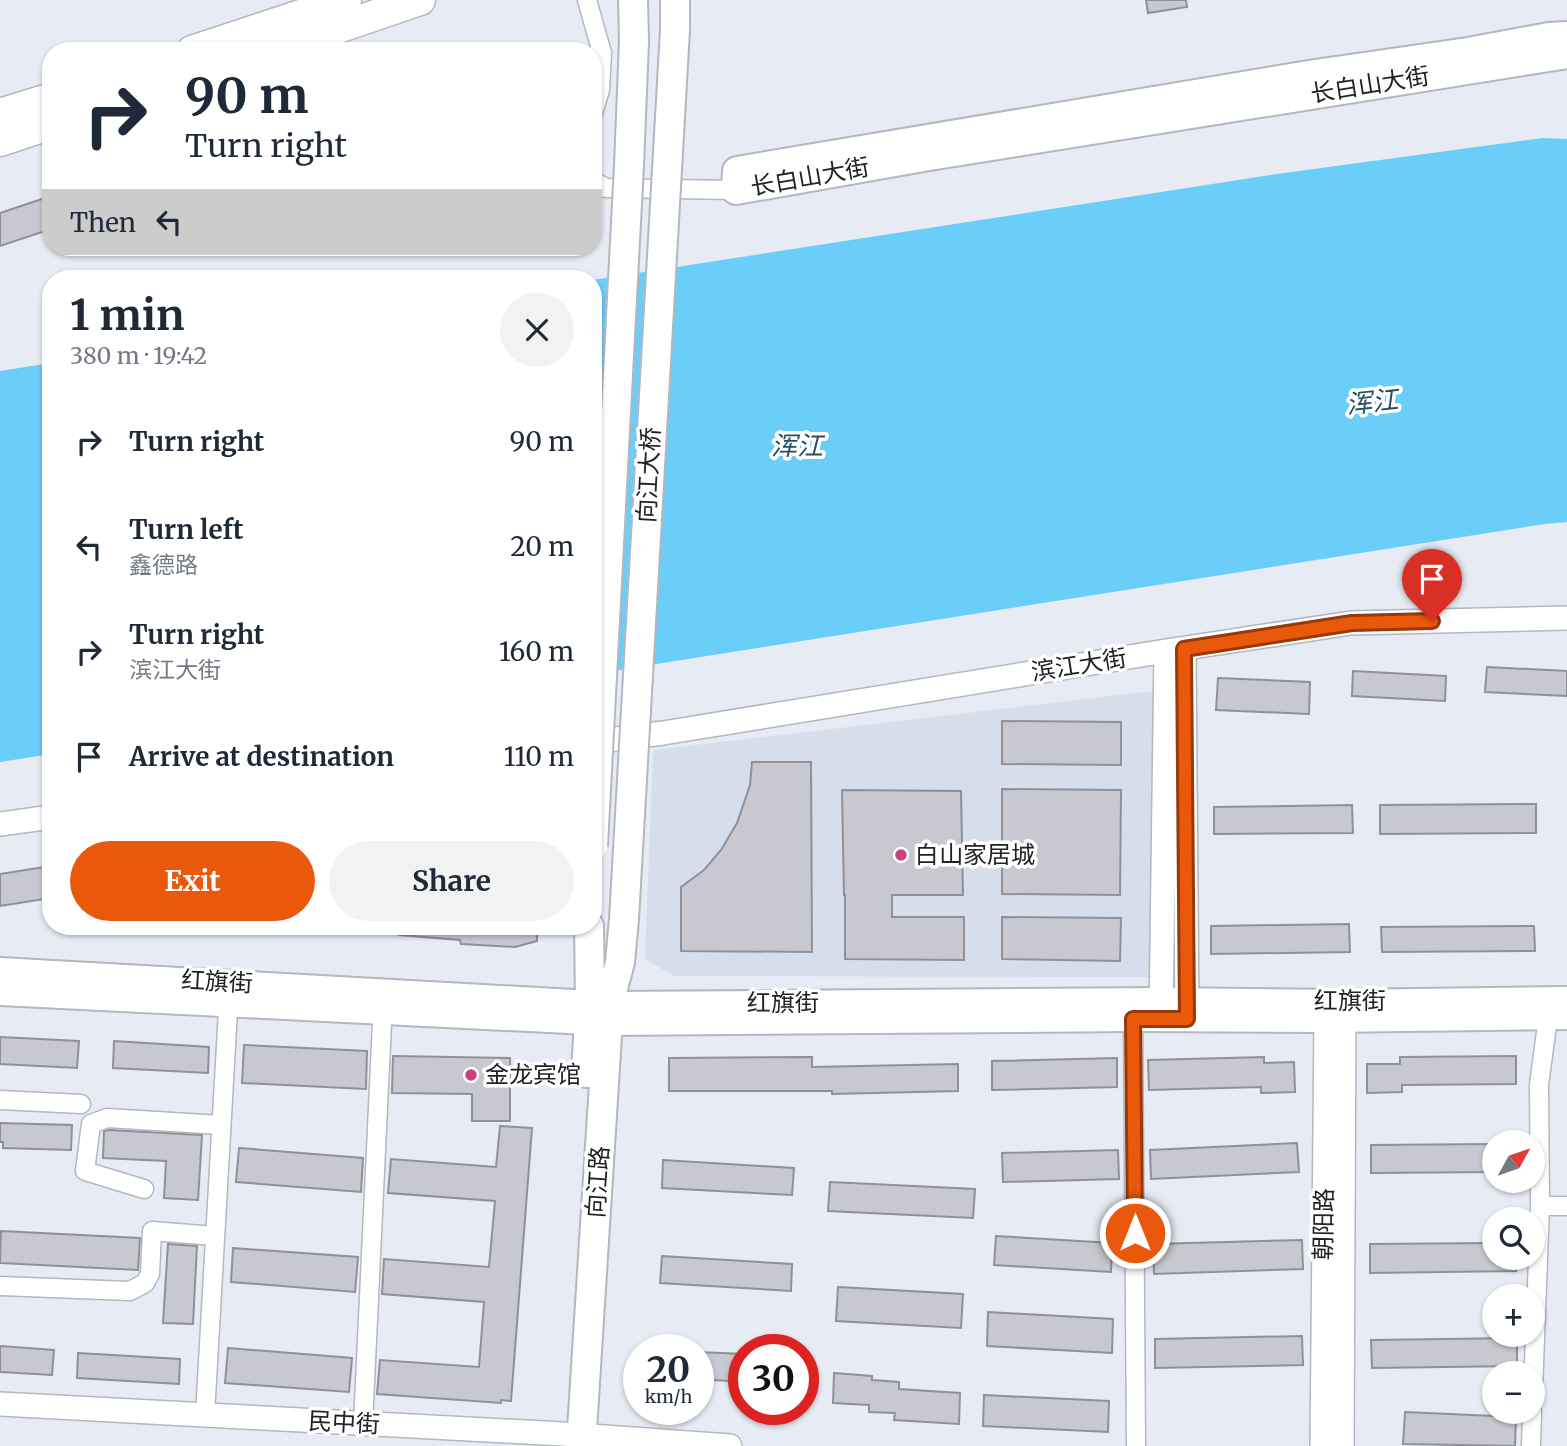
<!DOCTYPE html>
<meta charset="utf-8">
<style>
body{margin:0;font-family:Merriweather,"Noto Sans SC",serif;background:#f2f2f3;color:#1f2937;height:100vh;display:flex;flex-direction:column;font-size:26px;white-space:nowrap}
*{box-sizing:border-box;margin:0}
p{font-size:23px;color:#747a83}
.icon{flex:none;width:38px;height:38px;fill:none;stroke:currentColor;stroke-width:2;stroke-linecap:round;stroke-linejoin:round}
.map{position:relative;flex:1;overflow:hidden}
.drawer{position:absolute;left:42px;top:270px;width:560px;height:665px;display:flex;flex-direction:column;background:#fff;border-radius:28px;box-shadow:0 2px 5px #0004}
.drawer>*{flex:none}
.banner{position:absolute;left:42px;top:42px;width:560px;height:214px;border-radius:28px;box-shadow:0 2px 5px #0004;background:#fff;color:#1f2937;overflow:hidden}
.needle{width:46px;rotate:50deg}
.tools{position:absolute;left:1482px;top:1130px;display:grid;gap:14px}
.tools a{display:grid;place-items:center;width:63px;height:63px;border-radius:50%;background:#fff;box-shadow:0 2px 5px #0004;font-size:35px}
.speed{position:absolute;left:623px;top:1334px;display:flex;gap:14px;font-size:35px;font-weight:700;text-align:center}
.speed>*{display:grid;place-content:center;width:91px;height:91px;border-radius:50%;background:#fff;box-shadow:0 2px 5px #0004;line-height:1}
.speed small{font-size:18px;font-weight:400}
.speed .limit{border:10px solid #d22;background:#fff;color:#111}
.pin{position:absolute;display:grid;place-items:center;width:60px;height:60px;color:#fff;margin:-72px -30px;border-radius:50% 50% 50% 0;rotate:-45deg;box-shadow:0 0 7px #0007}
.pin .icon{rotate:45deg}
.me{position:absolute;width:77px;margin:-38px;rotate:0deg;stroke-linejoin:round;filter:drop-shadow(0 0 5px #0008)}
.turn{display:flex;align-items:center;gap:24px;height:147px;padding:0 28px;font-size:32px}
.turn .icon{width:91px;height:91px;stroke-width:2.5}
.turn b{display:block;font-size:49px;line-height:60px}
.then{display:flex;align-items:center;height:66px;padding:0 28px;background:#0003;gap:14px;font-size:26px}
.round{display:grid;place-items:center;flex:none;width:74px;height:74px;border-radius:37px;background:#f2f2f3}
.overview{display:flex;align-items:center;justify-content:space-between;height:119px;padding:0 28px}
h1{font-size:42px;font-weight:700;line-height:52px}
.action{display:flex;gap:14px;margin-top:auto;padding:14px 28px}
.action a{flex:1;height:80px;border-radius:42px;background:#ea580c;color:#fff;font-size:28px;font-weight:700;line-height:80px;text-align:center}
.action a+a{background:#f2f2f3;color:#1f2937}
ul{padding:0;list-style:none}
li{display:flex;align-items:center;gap:21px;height:105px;padding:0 28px}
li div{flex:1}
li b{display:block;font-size:26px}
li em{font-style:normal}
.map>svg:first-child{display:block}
.built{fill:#d6ddeb}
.water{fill:#6bcef9}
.building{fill:#c8c8d0;stroke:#909098;stroke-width:2}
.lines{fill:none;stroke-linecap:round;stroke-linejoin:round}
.minor-casing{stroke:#b3b7be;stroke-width:21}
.tertiary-casing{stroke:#b3b7be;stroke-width:26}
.secondary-casing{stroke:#b3b7be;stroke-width:28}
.primary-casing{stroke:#b3b7be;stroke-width:32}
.trunk-casing{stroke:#b3b7be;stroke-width:33}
.minor{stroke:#fff;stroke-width:18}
.tertiary{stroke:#fff;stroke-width:23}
.secondary{stroke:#fff;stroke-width:24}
.primary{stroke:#fff;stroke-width:28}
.trunk{stroke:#fff;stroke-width:30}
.primary-bridge-casing{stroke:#b3b7be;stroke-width:32;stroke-linecap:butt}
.primary-bridge{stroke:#fff;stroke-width:28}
.route-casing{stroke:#983908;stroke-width:18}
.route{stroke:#ea580c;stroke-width:12}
.poi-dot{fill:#c9417f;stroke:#fff;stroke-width:2.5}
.labels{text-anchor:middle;stroke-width:7;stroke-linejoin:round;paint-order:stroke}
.street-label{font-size:24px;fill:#212225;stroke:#fff}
.poi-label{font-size:24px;fill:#212225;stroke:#fff;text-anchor:start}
.water-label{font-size:26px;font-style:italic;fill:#265063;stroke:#fff}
</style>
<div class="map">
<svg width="1567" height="1446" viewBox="0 0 1567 1446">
<rect width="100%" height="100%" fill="#e7ebf3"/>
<path class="built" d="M1153 691 1154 977 674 976 645 959 653 750Z"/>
<path class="water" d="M1543 138 1567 139V522L1545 524 593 674V280L1277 174Z
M51 363V754L0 762V371Z"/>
<path class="building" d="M1146 0H1186L1187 7 1148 13Z
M51 196V229L0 246V213Z
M1487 667 1567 671V696L1485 692Z
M1353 671 1446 676 1445 701 1352 696Z
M1218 678 1310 682 1309 714 1216 710Z
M1002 721 1121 722V765L1002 764Z
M752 762H811L812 952 681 951V887L704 870 721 850 737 823 750 785Z
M1002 789 1121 790 1120 895 1002 894Z
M842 790 961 791 963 895H892V917H964V960L845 959V895H844Z
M1536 804V833L1380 834V805Z
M1352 805 1353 833 1214 834V807Z
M51 866V898L0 906V874Z
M1002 917 1121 918 1120 961 1002 959Z
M1349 924 1350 952 1211 954V926Z
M400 926H537V941L515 947 461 944 460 940 399 935Z
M1534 926 1535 951 1382 952 1381 927Z
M0 1037 79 1041 77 1068 0 1064Z
M114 1041 209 1047 208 1073 113 1068Z
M244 1045 367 1051 366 1089 242 1083Z
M393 1056 510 1058V1121H472V1094L392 1093Z
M1516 1056V1084L1402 1085V1092L1367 1093V1064H1400V1057Z
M812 1057V1067L958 1064V1091L832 1094V1091H669V1058Z
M1264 1057V1063L1294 1062 1295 1092 1261 1093V1087L1149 1090 1148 1060Z
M1117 1058V1087L992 1090V1061Z
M0 1123 72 1125 71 1150 3 1148V1142H0Z
M500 1126 532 1128 511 1401 501 1400V1403L377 1394 380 1360 479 1367 484 1302 382 1294 384 1259 489 1267 495 1201 388 1193 391 1159 496 1167Z
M109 1130 202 1135 198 1200 164 1198 166 1161 103 1158 104 1131Z
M1297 1143 1299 1172 1151 1179 1150 1150Z
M1494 1144V1172L1371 1173V1145Z
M239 1148 363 1158 361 1192 236 1182Z
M1118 1150 1119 1179 1003 1182 1002 1153Z
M663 1160 794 1168 792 1195 662 1188Z
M830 1182 975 1189 973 1218 828 1211Z
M1 1231 140 1238 138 1270 0 1263Z
M996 1236 1112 1243 1111 1272 994 1265Z
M1302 1240 1303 1269 1154 1274 1153 1244Z
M1494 1243V1258H1516V1271L1370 1273V1244Z
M168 1244 197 1246 193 1324 163 1323Z
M233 1248 358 1257 355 1292 231 1282Z
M662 1256 792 1264 791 1291 660 1283Z
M838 1287 963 1294 961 1328 836 1321Z
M988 1312 1113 1319 1112 1353 987 1346Z
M1302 1336 1303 1365 1155 1368V1339Z
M1517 1338V1366L1372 1368 1371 1340Z
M0 1346 54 1350 52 1375 0 1372Z
M228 1348 352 1358 349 1392 225 1383Z
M698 1352 744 1354V1382L698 1379Z
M78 1353 180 1359 179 1384 77 1378Z
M834 1373 872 1376V1380L899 1382V1389L960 1393 959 1424 894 1420 895 1413 869 1412V1405L833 1403Z
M984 1395 1109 1401 1108 1432 983 1426Z
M1405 1412 1516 1417 1515 1446 1403 1444Z"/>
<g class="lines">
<defs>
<path id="minor" d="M587 0 602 53 600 90 593 113
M593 181 606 188 736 190
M1133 1019 1136 1446
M0 1100 81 1104
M144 1189 85 1171 91 1124 107 1118 221 1125
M1540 1206H1567
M0 1286 130 1291 145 1283 150 1274 152 1231 215 1236
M1533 1391 1540 1206 1539 1085 1548 1017
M205 1415 229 993
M363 1424 383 1002
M1531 1446 1532 1412"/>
<path id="tertiary" d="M1184 649 1187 1017
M593 742 663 733 1166 651 1351 623 1567 618
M0 824 51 817
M1161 1019 1166 651
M0 1404 563 1434 730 1446
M1322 1446 1326 1020 1324 1002
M1342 1446 1344 1002"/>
<path id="secondary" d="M0 970 609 1004 1162 1000 1344 1002 1567 999
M0 993 608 1023 1133 1019 1326 1020 1567 1017"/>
<path id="primary" d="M633 0 634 41
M675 30V0
M1567 36 1549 37 1468 52 1315 74 737 171 736 190 929 156 1567 54
M586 1073 590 1002 589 926
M581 1446 609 1004 620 962 624 919"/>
<path id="trunk" d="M192 51 346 0
M270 51 420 0
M0 114 51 98
M0 141 51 124"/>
</defs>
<use href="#minor" class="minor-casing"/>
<use href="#tertiary" class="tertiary-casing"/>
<use href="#secondary" class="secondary-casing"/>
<use href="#primary" class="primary-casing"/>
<use href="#trunk" class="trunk-casing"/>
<use href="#minor" class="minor"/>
<use href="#tertiary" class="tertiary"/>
<use href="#secondary" class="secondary"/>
<use href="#primary" class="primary"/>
<use href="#trunk" class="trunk"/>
<defs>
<path id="primary-bridge" d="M593 846 629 166 634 41
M624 919 675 30"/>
</defs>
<use href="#primary-bridge" class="primary-bridge-casing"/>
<use href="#primary-bridge" class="primary-bridge"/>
</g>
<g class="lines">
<defs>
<path id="route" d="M1135 1233 1133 1019H1187L1184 649 1352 623 1432 621"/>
</defs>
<use href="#route" class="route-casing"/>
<use href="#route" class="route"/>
</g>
<g class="poi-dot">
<circle cx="901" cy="855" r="7"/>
<circle cx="471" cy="1075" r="7"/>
</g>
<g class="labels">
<g class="street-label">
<text transform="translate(1370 85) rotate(-9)" y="8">长白山大街</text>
<text transform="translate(810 177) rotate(-10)" y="8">长白山大街</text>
<text transform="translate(649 475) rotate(-87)" y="8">向江大桥</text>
<text transform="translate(1079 665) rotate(-9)" y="8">滨江大街</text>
<text transform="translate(217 982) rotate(3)" y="8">红旗街</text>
<text x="1350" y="1009">红旗街</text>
<text x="783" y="1011">红旗街</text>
<text transform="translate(598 1182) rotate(-86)" y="8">向江路</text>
<text transform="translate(1324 1224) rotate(-89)" y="8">朝阳路</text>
<text transform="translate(344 1423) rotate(3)" y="8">民中街</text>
</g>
<g class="poi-label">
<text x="915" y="863">白山家居城</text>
<text x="485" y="1083">金龙宾馆</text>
</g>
<g class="water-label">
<text transform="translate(1372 402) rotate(-6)" y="9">浑江</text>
<text x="797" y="455">浑江</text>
</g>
</g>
</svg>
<div class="tools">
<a><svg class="needle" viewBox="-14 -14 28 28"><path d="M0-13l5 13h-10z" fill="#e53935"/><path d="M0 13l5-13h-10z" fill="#747a83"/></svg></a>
<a><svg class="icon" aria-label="search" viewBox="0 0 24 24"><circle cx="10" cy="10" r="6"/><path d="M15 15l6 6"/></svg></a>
<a>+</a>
<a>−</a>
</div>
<div class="speed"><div>20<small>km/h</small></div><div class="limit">30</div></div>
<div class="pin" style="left:1432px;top:621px;background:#d93025"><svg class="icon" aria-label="arrive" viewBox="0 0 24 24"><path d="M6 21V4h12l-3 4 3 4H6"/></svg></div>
<svg class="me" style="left:1135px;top:1233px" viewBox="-20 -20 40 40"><circle r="17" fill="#ea580c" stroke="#fff" stroke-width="3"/><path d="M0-11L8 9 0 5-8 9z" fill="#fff"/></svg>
<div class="banner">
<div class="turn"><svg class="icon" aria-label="right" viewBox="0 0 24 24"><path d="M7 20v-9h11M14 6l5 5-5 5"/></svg><div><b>90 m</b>Turn right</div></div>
<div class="then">Then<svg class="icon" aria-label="left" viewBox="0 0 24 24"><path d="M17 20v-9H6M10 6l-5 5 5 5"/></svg></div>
</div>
<section class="drawer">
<div class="overview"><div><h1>1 min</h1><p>380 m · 19:42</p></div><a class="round"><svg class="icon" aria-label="close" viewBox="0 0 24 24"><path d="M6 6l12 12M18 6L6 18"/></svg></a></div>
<ul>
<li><svg class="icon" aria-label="right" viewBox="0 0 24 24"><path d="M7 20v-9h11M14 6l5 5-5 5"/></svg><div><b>Turn right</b></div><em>90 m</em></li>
<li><svg class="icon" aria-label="left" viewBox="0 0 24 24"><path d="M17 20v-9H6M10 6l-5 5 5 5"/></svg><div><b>Turn left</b><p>鑫德路</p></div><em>20 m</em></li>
<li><svg class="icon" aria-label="right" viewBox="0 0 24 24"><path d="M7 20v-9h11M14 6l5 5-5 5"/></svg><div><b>Turn right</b><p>滨江大街</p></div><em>160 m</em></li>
<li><svg class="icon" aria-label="arrive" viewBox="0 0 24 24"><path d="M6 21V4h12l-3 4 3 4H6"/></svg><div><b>Arrive at destination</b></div><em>110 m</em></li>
</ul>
<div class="action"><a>Exit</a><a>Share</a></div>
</section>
</div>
